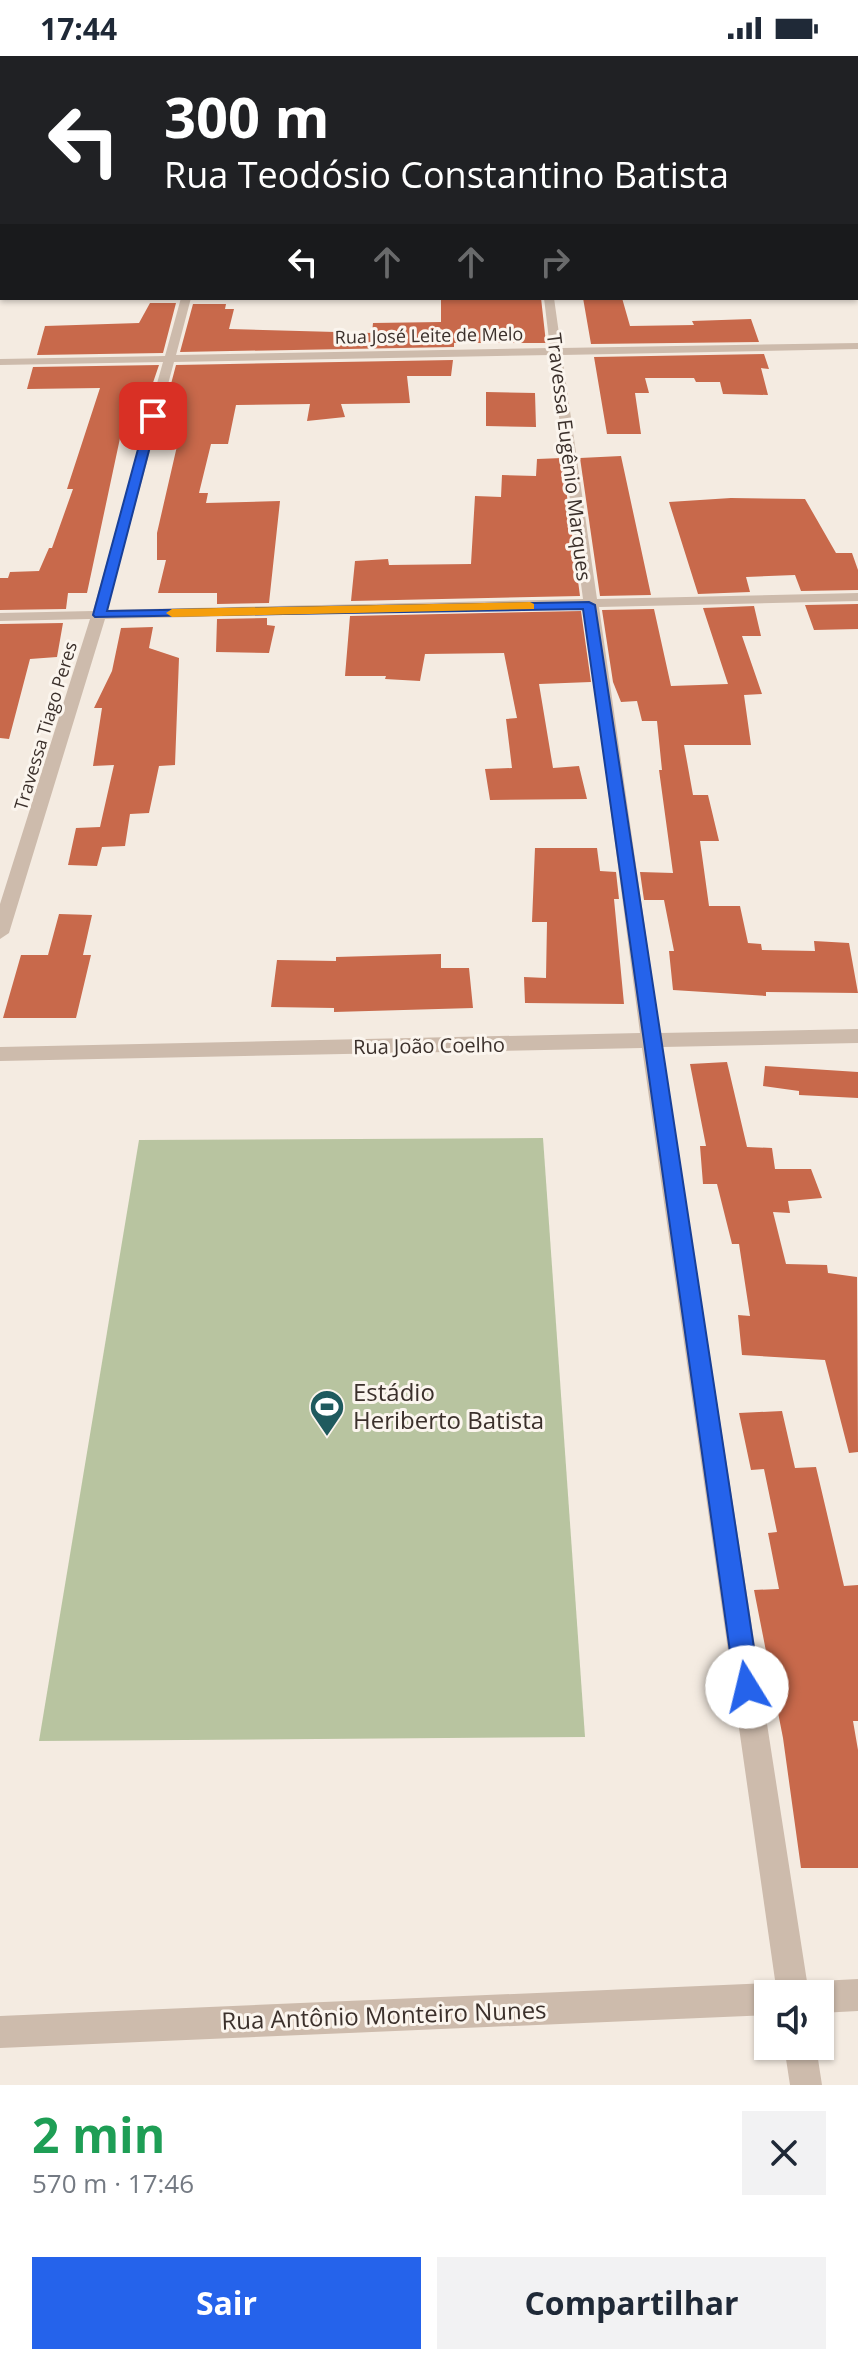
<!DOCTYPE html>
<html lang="pt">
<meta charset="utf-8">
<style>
body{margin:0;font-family:"Open Sans",sans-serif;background:#f2f2f3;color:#1f2937;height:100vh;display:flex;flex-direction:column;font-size:30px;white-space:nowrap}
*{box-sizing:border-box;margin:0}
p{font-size:26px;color:#747a83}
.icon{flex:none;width:44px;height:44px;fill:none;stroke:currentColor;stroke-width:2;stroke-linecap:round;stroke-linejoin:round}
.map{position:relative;height:2029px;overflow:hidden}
.side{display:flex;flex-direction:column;background:#fff;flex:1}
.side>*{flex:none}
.guide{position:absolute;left:0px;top:0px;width:858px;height:244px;box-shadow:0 2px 6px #0004;background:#202124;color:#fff;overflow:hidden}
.tools{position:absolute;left:754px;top:1924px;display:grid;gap:16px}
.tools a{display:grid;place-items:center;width:80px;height:80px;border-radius:0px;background:#fff;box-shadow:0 2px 6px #0004;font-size:40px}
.pin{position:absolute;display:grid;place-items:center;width:68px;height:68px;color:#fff;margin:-34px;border-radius:16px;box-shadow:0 4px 12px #0006}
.me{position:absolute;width:88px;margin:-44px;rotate:351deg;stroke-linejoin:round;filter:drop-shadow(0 0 6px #0008)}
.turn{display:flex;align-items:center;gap:28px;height:168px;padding:0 32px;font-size:36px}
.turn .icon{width:104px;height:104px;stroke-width:2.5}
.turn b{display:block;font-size:56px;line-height:68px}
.lanes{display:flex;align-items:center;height:76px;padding:0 32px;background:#0003;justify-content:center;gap:40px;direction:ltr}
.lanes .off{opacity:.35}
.round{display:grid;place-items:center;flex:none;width:84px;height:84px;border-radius:0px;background:#f2f2f3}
.head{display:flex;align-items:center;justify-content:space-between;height:136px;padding:0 32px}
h1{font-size:48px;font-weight:700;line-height:60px;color:#1e9e55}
.button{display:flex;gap:16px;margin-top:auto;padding:16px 32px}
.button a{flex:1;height:92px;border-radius:0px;background:#2563eb;color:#fff;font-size:32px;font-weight:700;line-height:92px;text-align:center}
.button a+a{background:#f2f2f3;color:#1f2937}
.status{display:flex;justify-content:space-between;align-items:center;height:56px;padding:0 40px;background:#fff;direction:ltr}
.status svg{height:22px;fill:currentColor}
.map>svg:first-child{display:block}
.green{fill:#b8c4a0}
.building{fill:#c8694b}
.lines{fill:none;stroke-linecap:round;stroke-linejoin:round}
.minor{fill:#cdbbac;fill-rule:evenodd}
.route{fill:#2563eb;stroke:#184099;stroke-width:2}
.slow{fill:#f59e0b}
.labels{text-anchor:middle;stroke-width:6;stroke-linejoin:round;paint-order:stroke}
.far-street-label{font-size:18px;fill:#3b302b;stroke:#fbf5ee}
.street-label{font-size:20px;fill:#3b302b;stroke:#fbf5ee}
.near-poi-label{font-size:24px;fill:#3b302b;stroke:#fbf5ee;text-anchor:start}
.near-street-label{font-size:24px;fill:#3b302b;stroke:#fbf5ee}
</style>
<div class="status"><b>17:44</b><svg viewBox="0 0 49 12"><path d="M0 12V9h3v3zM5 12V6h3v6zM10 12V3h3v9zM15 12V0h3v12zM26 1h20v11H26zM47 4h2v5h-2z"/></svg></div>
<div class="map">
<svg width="858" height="2029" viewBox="0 0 858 2029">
<rect width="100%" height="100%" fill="#f4ebe1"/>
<path class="green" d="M543 1082 585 1681 39 1685 139 1084Z"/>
<path class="building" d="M441 242H541L546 287H454V291L180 296 193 248H226L225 253H234L229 273 372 277 373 267 441 266Z
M583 242H622L630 270 694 269 692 265 751 263 759 286 591 288Z
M150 247H176L163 297 37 299 45 270 139 267Z
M764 298 769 313 761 312 768 339 723 338 720 326H696L694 322H645L649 337H635L641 378H607L594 301Z
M453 304 451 320H407L410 347 341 348 345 361 307 365 310 348 236 349 228 388H211L199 437H208L206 447 280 445 269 547 217 548V537H158L166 504H157V477L180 377H158L176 309Z
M159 309 143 356 126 354 87 537H68L66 553 0 554V522H8L10 516 39 515 49 492H52L73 433H67L100 332 27 333 33 311Z
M486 336 535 337 536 371 486 370Z
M621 400 651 539 600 540 580 402Z
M562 402 580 540 351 545 355 505 388 503 389 509 471 508 475 440 501 441 502 419 536 420 537 403Z
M731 442 805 443 836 497H852L858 514V534L801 535 795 519 746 521 750 536 698 538 669 446Z
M858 548V573L814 574 805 549Z
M754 550 761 580H742L762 638 744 639 751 689H684L693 739H708L719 785H700L709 850H740L748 887 761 888 762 894 815 895 814 885 849 887 858 937 766 936V940L673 934 669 895H674L664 844H644L640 816 673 817 659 714H662L657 665H642L637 645 621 646 613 626 602 554 654 553 671 630 728 628 703 552Z
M581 555 591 626 539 628 553 712 579 710 587 743 490 744 485 713 512 712 506 663 517 662 504 597 425 598 420 625 385 623 386 620H345L350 560Z
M267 562V569L275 570 269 597 216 596 217 563Z
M63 567 57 601 30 603 9 683 0 682V568Z
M153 571 149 592 179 602 175 709 159 710 149 757 130 758 125 790 102 791 97 810 68 809 76 772 100 771 114 709 93 710 102 652H94L112 615 121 572Z
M535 792H597L600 815 616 816 619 843H614L624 948 525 947 524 921 546 922 547 866H532Z
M59 858 92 859 83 899H91L76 962H3L21 899H48Z
M441 898V912H469L473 952 334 956V952L271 951 277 904 336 905V901Z
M727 1006 747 1091 772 1092 775 1113H811L822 1142 788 1145 790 1157 773 1156 786 1208 827 1209 828 1217 857 1221 858 1396 849 1397 825 1304 742 1299 738 1259 750 1260 739 1188H732L717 1128H703L700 1090H706L690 1008Z
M765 1010 858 1016V1042L799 1039V1035L763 1030Z
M782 1355 795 1412 816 1411 844 1530 858 1529V1665H853L858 1694V1812H801L783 1682 754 1534 779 1533 768 1477 777 1476 764 1413 751 1414 739 1357Z"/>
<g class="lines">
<path class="minor" d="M251 0H259V2H251Z
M460 0H470L472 2H462Z
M512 0H520V2H512Z
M784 0H792L794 2H786Z
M856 20H858V24H856Z
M0 21H2V25H0Z
M2 89V97L0 98V90Z
M856 101 858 102V110L856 109Z
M856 131H858V137H856Z
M0 148H2V154H0Z
M181 242H191L176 299 550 292 544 242H554L561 292 858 287V293L562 299 597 543 858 537V545L599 551 660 977 858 973V987L662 991 808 1932 820 1925 858 1923V1955L820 1957V1938H768V1959L0 1992V1960L768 1927 776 1931 642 992 0 1005V991L640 977 584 552 105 563 9 877 0 883V848L90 563 0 565V557L93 555 163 306 0 309V303L165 300ZM551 299 583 543 107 554 174 306Z
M784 1990H816L822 2029H790Z"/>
</g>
<path class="route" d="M153 356 158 360 107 555 589 546 595 549 760 1631 756 1640 747 1644 738 1640 735 1631 583 553 95 561 93 559 147 360Z"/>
<path class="slow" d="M530 546 534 548V553L172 561 166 557 172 553Z"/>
<defs>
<symbol id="stadium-pin" viewBox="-11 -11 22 30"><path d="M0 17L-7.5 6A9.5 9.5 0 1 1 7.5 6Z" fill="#1f5a5e" stroke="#fbf5ee"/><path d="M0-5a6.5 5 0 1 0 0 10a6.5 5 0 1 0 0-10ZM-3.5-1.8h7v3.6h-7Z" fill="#fff"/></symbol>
</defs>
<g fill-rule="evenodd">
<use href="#stadium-pin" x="307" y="1331" width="40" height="54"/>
</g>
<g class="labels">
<g class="far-street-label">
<text transform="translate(429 280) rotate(-1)" y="6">Rua José Leite de Melo</text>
<text transform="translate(46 670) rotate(-73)" y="6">Travessa Tiago Peres</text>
</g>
<g class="street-label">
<text transform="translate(569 401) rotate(83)" y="7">Travessa Eugênio Marques</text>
<text transform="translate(429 990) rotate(-1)" y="7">Rua João Coelho</text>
</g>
<g class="near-poi-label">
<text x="353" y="1345">Estádio<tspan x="353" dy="28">Heriberto Batista</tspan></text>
</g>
<g class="near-street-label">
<text transform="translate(384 1960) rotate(-2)" y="8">Rua Antônio Monteiro Nunes</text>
</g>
</g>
</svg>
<div class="tools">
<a><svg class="icon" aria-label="sound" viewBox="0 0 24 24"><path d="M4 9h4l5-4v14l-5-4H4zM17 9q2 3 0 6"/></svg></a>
</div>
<div class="pin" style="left:153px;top:360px;background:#d93025"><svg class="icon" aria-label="arrive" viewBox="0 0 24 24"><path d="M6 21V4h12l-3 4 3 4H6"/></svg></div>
<svg class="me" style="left:747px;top:1631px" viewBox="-20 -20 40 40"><circle r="19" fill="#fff"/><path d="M0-13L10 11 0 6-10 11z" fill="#2563eb"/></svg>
<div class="guide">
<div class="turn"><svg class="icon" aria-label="left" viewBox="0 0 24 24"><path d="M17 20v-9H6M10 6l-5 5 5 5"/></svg><div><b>300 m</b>Rua Teodósio Constantino Batista</div></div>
<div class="lanes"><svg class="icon" aria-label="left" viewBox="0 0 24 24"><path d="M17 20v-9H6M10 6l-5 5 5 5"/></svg><svg class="icon off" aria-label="ahead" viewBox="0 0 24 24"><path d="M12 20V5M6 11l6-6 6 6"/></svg><svg class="icon off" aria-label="ahead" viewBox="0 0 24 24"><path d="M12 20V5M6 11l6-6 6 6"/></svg><svg class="icon off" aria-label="right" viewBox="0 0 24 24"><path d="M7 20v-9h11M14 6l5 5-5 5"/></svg></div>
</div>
</div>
<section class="side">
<div class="head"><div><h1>2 min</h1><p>570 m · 17:46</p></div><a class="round"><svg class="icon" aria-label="close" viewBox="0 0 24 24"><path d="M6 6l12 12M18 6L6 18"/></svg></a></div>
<div class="button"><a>Sair</a><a>Compartilhar</a></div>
</section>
